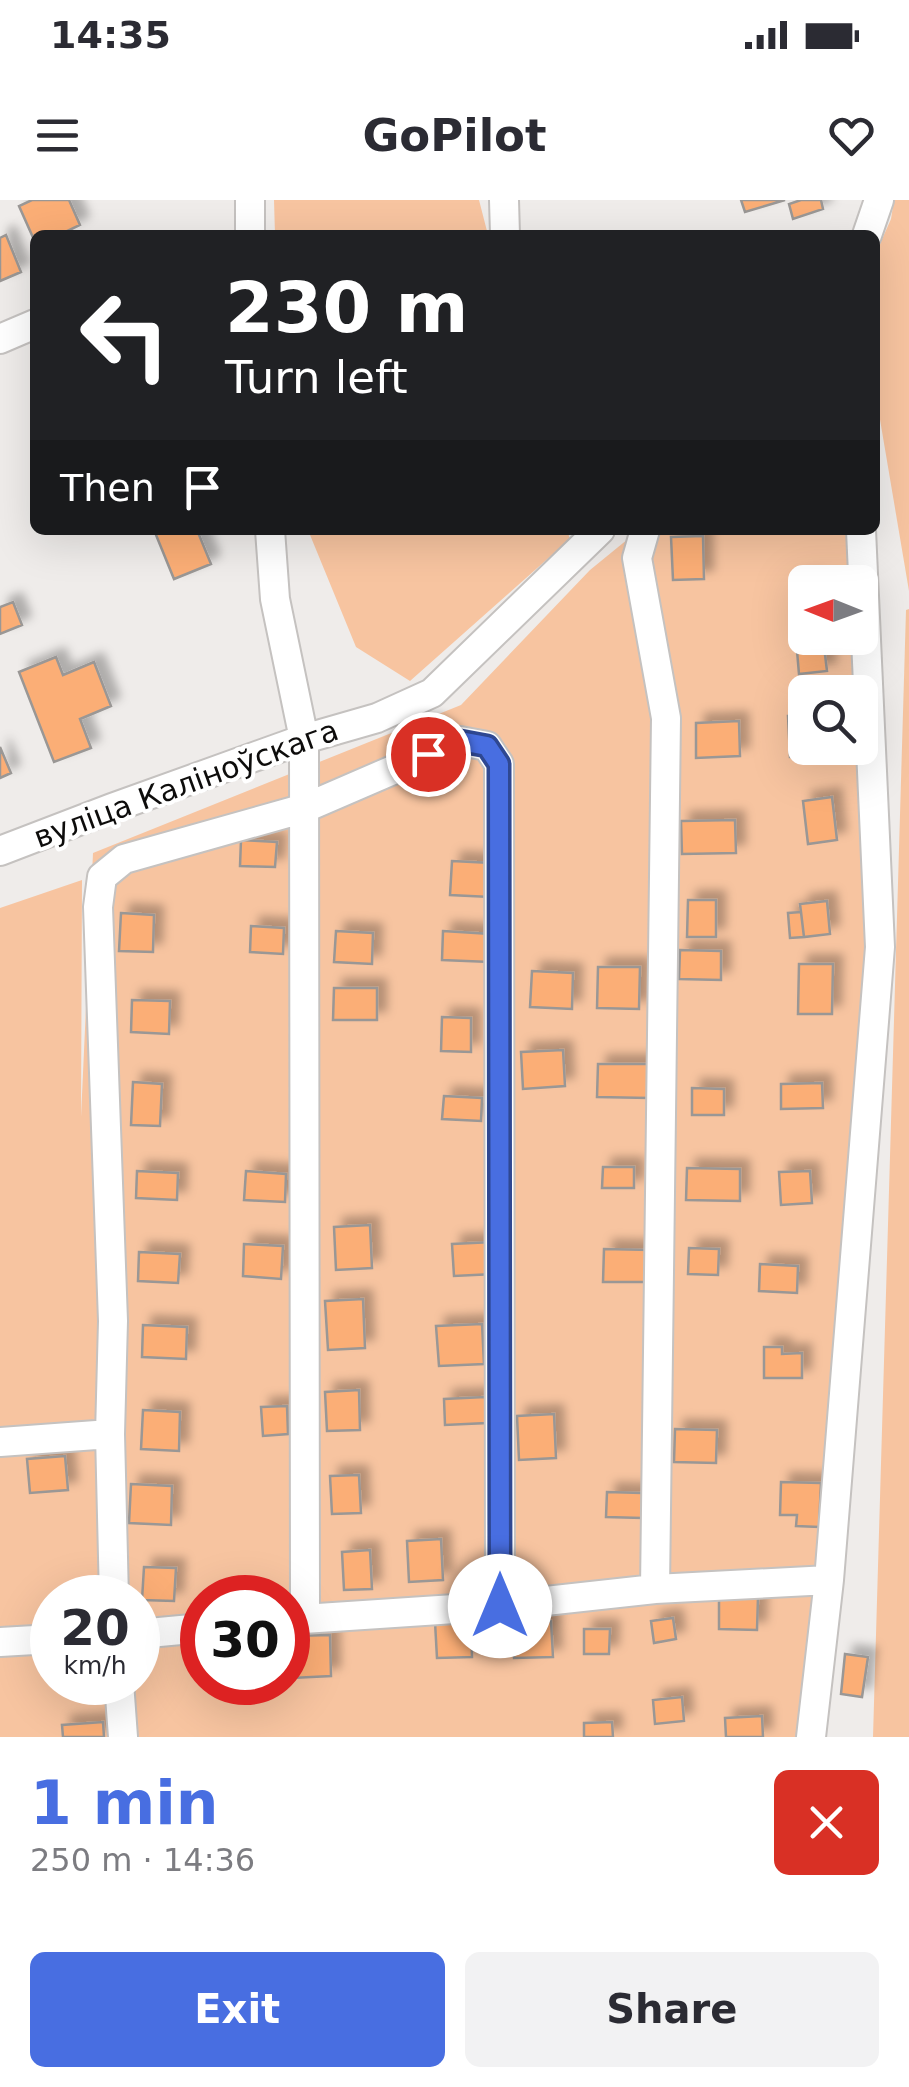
<!DOCTYPE html>
<meta charset="utf-8">
<style>
body{margin:0;font-family:"DejaVu Sans",sans-serif;background:#f2f2f3;color:#2b2b33;height:100vh;display:flex;flex-direction:column;font-size:38px;white-space:nowrap}
*{box-sizing:border-box;margin:0}
p{font-size:32px;color:#7c7c81}
.icon{flex:none;width:55px;height:55px;fill:none;stroke:currentColor;stroke-width:2;stroke-linecap:round;stroke-linejoin:round}
.map{position:relative;height:1537px;overflow:hidden}
.drawer{display:flex;flex-direction:column;background:#fff;flex:1}
.drawer>*{flex:none}
.guide{position:absolute;left:30px;top:30px;width:850px;height:305px;border-radius:15px;box-shadow:0 10px 40px #0002;background:#202124;color:#fff;overflow:hidden}
.needle{width:65px;rotate:271deg}
.buttons{position:absolute;left:788px;top:365px;display:grid;gap:20px}
.buttons a{display:grid;place-items:center;width:90px;height:90px;border-radius:15px;background:#fff;box-shadow:0 10px 40px #0002;font-size:50px}
.speed{position:absolute;left:30px;top:1375px;display:flex;gap:20px;font-size:50px;font-weight:700;text-align:center}
.speed>*{display:grid;place-content:center;width:130px;height:130px;border-radius:50%;background:#fff;box-shadow:0 10px 40px #0002;line-height:1}
.speed small{font-size:25px;font-weight:400}
.speed .limit{border:15px solid #d22;background:#fff;color:#111}
.pin{position:absolute;display:grid;place-items:center;width:85px;height:85px;color:#fff;margin:-42px;border:5px solid #fff;border-radius:50%;box-shadow:0 2px 10px #0007}
.me{position:absolute;width:110px;margin:-55px;rotate:0deg;stroke-linejoin:round;filter:drop-shadow(0 0 8px #0008)}
.turn{display:flex;align-items:center;gap:35px;height:210px;padding:0 30px;font-size:45px}
.turn .icon{width:130px;height:130px;stroke-width:2.5}
.turn b{display:block;font-size:70px;line-height:85px}
.then{display:flex;align-items:center;height:95px;padding:0 30px;background:#0003;gap:20px;font-size:38px}
.round{display:grid;place-items:center;flex:none;width:105px;height:105px;border-radius:15px;background:#f2f2f3}
.head{display:flex;align-items:center;justify-content:space-between;height:170px;padding:0 30px}
h1{font-size:60px;font-weight:700;line-height:75px;color:#486ee1}
.primary-button{display:flex;gap:20px;margin-top:auto;padding:20px 30px}
.primary-button a{flex:1;height:115px;border-radius:15px;background:#486ee1;color:#fff;font-size:40px;font-weight:700;line-height:115px;text-align:center}
.primary-button a+a{background:#f2f2f3;color:#2b2b33}
.status{display:flex;justify-content:space-between;align-items:center;height:70px;padding:0 50px;background:#fff;direction:ltr}
.status svg{height:28px;fill:currentColor}
header{display:flex;justify-content:space-between;align-items:center;height:130px;padding:0 30px;background:#fff;font-size:45px;font-weight:700}
.map>svg:first-child{display:block}
.green{fill:#f7c4a0;fill-rule:evenodd}
.building{fill:#fbae76;stroke:#9a9795;stroke-width:2.5;filter:url(#shadow)}
.lines{fill:none;stroke-linecap:round;stroke-linejoin:round}
.minor-casing{stroke:#c5c2c0;stroke-width:32}
.minor{stroke:#fff;stroke-width:28}
.route-casing{stroke:#2f4892;stroke-width:25}
.route{stroke:#486ee1;stroke-width:18}
.labels{text-anchor:middle;stroke-width:8;stroke-linejoin:round;paint-order:stroke}
.street-label{font-size:30px;fill:#0d0c0b;stroke:#fff}
</style>
<div class="status"><b>14:35</b><svg viewBox="0 0 49 12"><path d="M0 12V9h3v3zM5 12V6h3v6zM10 12V3h3v9zM15 12V0h3v12zM26 1h20v11H26zM47 4h2v5h-2z"/></svg></div>
<header><svg class="icon" aria-label="menu" viewBox="0 0 24 24"><path d="M4 6h16M4 12h16M4 18h16"/></svg>GoPilot<svg class="icon" aria-label="heart" viewBox="0 0 24 24"><path d="M12 20l-8-8c-3-5 5-10 8-4 3-6 11-1 8 4z"/></svg></header>
<div class="map">
<svg width="909" height="1537" viewBox="0 0 909 1537">
<defs>
<filter id="shadow"><feDropShadow dx="9" dy="-9" stdDeviation="5" flood-color="#0004"/></filter>
</defs>
<rect width="100%" height="100%" fill="#efecea"/>
<path class="green" d="M274 0H479L488 35H275Z
M894 0H909V391L875 190V55L891 19Z
M308 330H567L570 339 410 481 356 447Z
M639 330H856L859 382H805V438H860L880 747 810 1537H0V708L82 680 81 917 93 653 461 505 590 370ZM805 492H860V548H805ZM52 1398H138V1482H52ZM202 1398H288V1482H202Z
M909 409V1537H873L906 410Z"/>
<path class="building" d="M32 0H69L80 25 59 35H35V42L19 6Z
M741 0H785L745 12Z
M801 0H821L823 9 793 19 789 4Z
M6 35 21 72 0 81V38Z
M154 330H197L211 364 174 379Z
M703 336 704 379 673 380 671 337Z
M805 382V396L792 397 791 383 814 382Z
M13 402 22 425 0 434V407Z
M823 438 827 471 799 474 796 439Z
M56 457 63 475 94 462 111 506 80 519 91 548 54 562 19 472Z
M805 515V548H836L837 555 790 557 788 516Z
M739 521 740 556 696 558V523Z
M0 547 11 573 0 578Z
M832 597 837 640 808 644 803 601Z
M735 620 736 653 682 654 681 621Z
M241 640 277 642 275 667 240 666Z
M452 661 492 663 490 697 450 695Z
M688 700H716V737H687Z
M827 701 830 734 804 737 800 704Z
M801 712 804 737 790 738 788 713Z
M121 713 154 715 153 752 119 751Z
M251 726 284 728 283 754 250 752Z
M336 731 373 733 372 764 334 762Z
M443 731 491 734 490 762 442 760Z
M680 750 721 751V780L679 779Z
M799 764H833L832 814H798Z
M598 767H640L639 809 597 808Z
M532 771 573 773 572 809 530 807Z
M334 788H377V820H333Z
M132 800 170 801 169 834 131 832Z
M442 817 471 818V852L441 851Z
M563 850 565 886 523 889 521 852Z
M598 864H650L649 898 597 897Z
M133 882 162 884 160 926 131 925Z
M822 883 823 908 781 909V884Z
M692 888 724 889V915H692Z
M444 896 482 898 481 921 442 919Z
M603 967H634V988H602Z
M687 968 740 969V1001L686 1000Z
M137 971 178 973 177 1000 136 998Z
M246 971 286 974 285 1002 244 1000Z
M810 971 812 1003 781 1005 779 972Z
M370 1025 372 1068 336 1070 334 1027Z
M493 1042 494 1074 454 1076 452 1044Z
M244 1044 283 1046 281 1079 243 1076Z
M689 1048 719 1049 718 1075 688 1074Z
M604 1049 651 1050 650 1082H603Z
M139 1052 180 1054 178 1083 138 1081Z
M760 1064 798 1066 797 1093 759 1091Z
M363 1099 365 1148 328 1150 325 1101Z
M482 1124 484 1164 439 1166 436 1126Z
M143 1125 187 1127 186 1159 142 1157Z
M764 1147H782V1154L802 1153V1178H764Z
M359 1190 360 1230 327 1231 325 1192Z
M485 1197 487 1223 445 1225 444 1199Z
M287 1206 288 1234 263 1236 261 1207Z
M143 1210 180 1212 179 1251 141 1249Z
M554 1214 556 1258 519 1260 517 1216Z
M675 1229 717 1230 716 1263 674 1262Z
M65 1256 68 1290 30 1293 27 1259Z
M359 1275 361 1313 332 1314 330 1276Z
M781 1282 821 1283 819 1327 796 1326 797 1315H780Z
M131 1284 172 1286 171 1325 129 1323Z
M607 1292 642 1293V1318L606 1317Z
M441 1339 443 1380 409 1382 407 1341Z
M370 1350 372 1389 344 1390 342 1352Z
M144 1367 176 1368 174 1401 142 1400Z
M719 1397H758L757 1430 719 1429Z
M673 1418 676 1439 654 1443 651 1421Z
M471 1420 472 1457 437 1458 435 1422Z
M551 1421 553 1457 514 1458 512 1423Z
M584 1429H610L609 1454H584Z
M330 1435 331 1476 292 1478 291 1436Z
M845 1454 868 1457 862 1497 841 1494Z
M68 1482H107V1492L69 1495Z
M682 1497 684 1521 655 1524 653 1500Z
M762 1516 763 1537H726L725 1518Z
M103 1522 104 1537H63L62 1525Z
M612 1522 613 1537H584V1523Z"/>
<g class="lines">
<defs>
<path id="minor" d="M250 0V35
M504 0 505 35
M867 35 879 0
M0 139 35 124
M270 330 275 399 304 539 305 1419
M645 330 637 358 666 518 655 1389
M0 651 112 608 304 539 377 518 432 493 600 330
M0 1242 110 1234
M114 1398 110 1234 113 1121 98 707 102 677 124 659 305 608 460 541 487 546 499 564 500 1406
M288 1420 500 1406 655 1389 829 1380
M138 1434 202 1428
M0 1442 52 1439
M119 1482 123 1537
M811 1537 829 1380 880 747 861 330"/>
</defs>
<use href="#minor" class="minor-casing"/>
<use href="#minor" class="minor"/>
</g>
<g class="lines">
<defs>
<path id="route" d="M428 554 460 541 487 546 499 564 500 1406"/>
</defs>
<use href="#route" class="route-casing"/>
<use href="#route" class="route"/>
</g>
<g class="labels">
<g class="street-label">
<text transform="translate(186 584) rotate(-20)" y="10">вуліца Каліноўскага</text>
</g>
</g>
</svg>
<div class="buttons">
<a><svg class="needle" viewBox="-14 -14 28 28"><path d="M0-13l5 13h-10z" fill="#e53935"/><path d="M0 13l5-13h-10z" fill="#7c7c81"/></svg></a>
<a><svg class="icon" aria-label="search" viewBox="0 0 24 24"><circle cx="10" cy="10" r="6"/><path d="M15 15l6 6"/></svg></a>
</div>
<div class="speed"><div>20<small>km/h</small></div><div class="limit">30</div></div>
<div class="pin" style="left:428px;top:554px;background:#d93025"><svg class="icon" aria-label="arrive" viewBox="0 0 24 24"><path d="M6 21V4h12l-3 4 3 4H6"/></svg></div>
<svg class="me" style="left:500px;top:1406px" viewBox="-20 -20 40 40"><circle r="19" fill="#fff"/><path d="M0-13L10 11 0 6-10 11z" fill="#486ee1"/></svg>
<div class="guide">
<div class="turn"><svg class="icon" aria-label="left" viewBox="0 0 24 24"><path d="M17 20v-9H6M10 6l-5 5 5 5"/></svg><div><b>230 m</b>Turn left</div></div>
<div class="then">Then<svg class="icon" aria-label="arrive" viewBox="0 0 24 24"><path d="M6 21V4h12l-3 4 3 4H6"/></svg></div>
</div>
</div>
<section class="drawer">
<div class="head"><div><h1>1 min</h1><p>250 m · 14:36</p></div><a class="round" style="background:#d93025;color:#fff"><svg class="icon" aria-label="close" viewBox="0 0 24 24"><path d="M6 6l12 12M18 6L6 18"/></svg></a></div>
<div class="primary-button"><a>Exit</a><a>Share</a></div>
</section>
